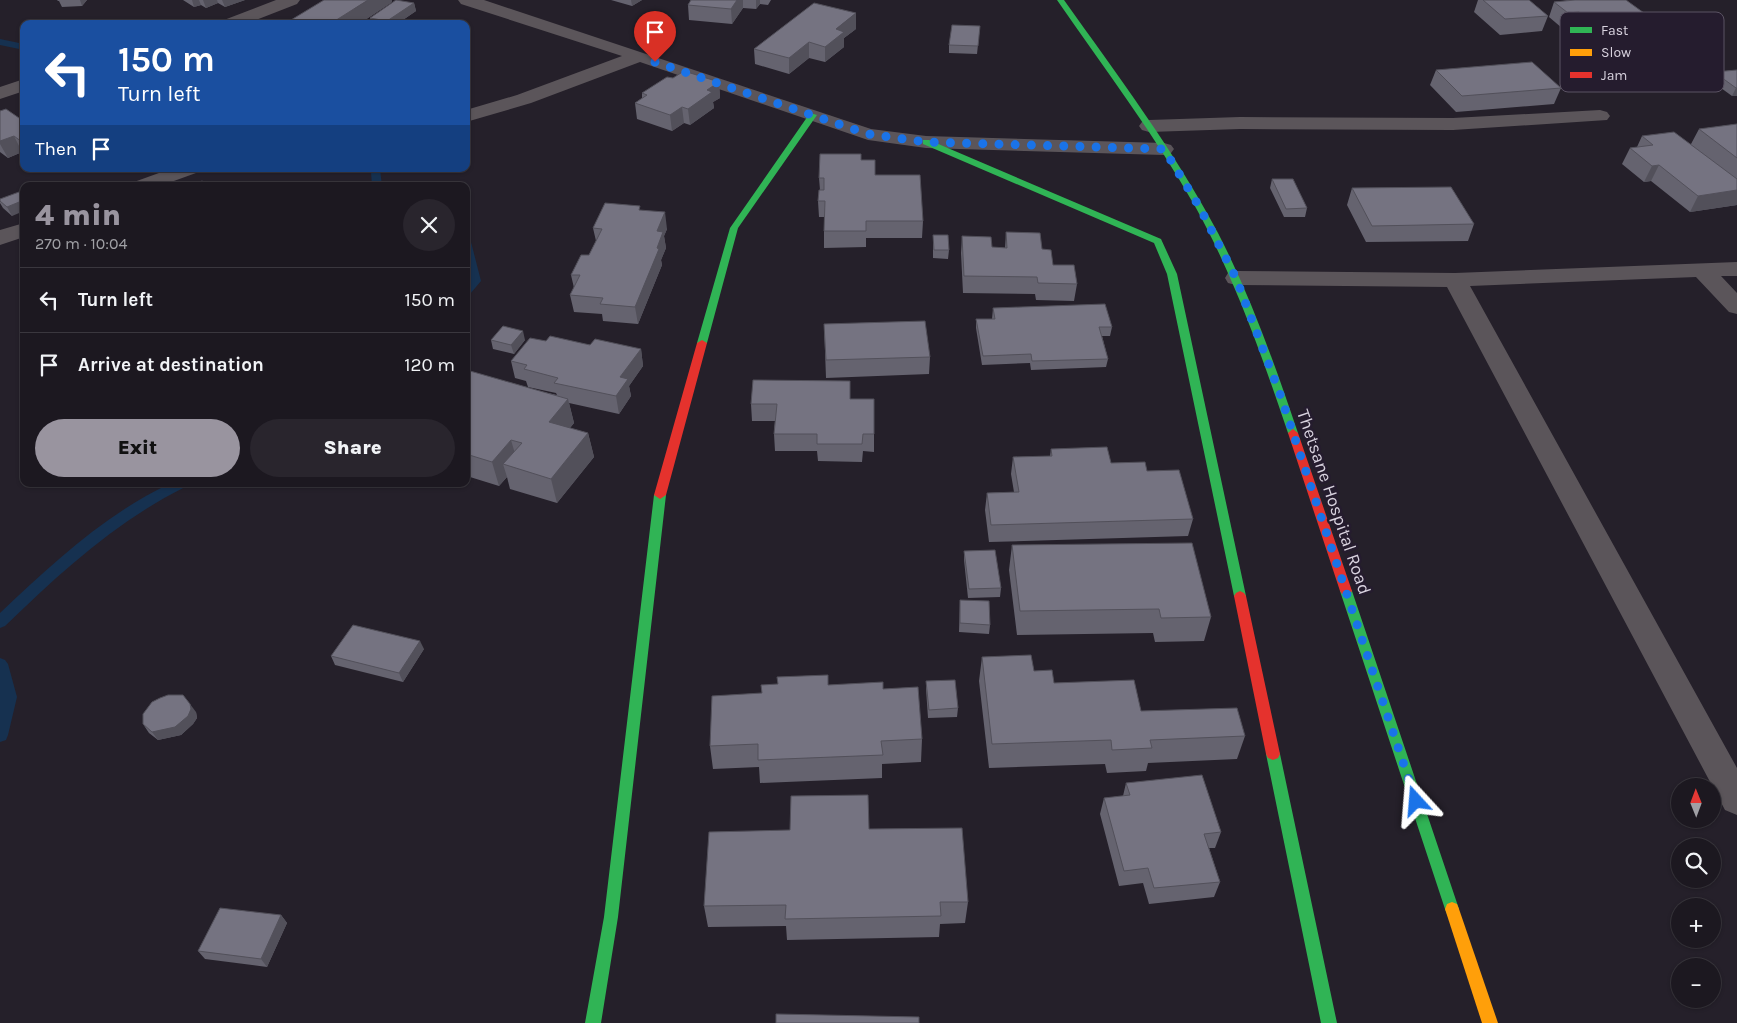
<!DOCTYPE html>
<meta charset="utf-8">
<style>
body{margin:0;font-family:Karla,sans-serif;background:#29252d;color:#f1f3f6;height:100vh;display:flex;flex-direction:column;font-size:19px;white-space:nowrap}
*{box-sizing:border-box;margin:0}
p{font-size:16px;color:#a0a0a5}
.icon{flex:none;width:28px;height:28px;fill:none;stroke:currentColor;stroke-width:2;stroke-linecap:round;stroke-linejoin:round}
.map{position:relative;flex:1;overflow:hidden}
.side{position:absolute;left:20px;top:182px;width:450px;height:305px;display:flex;flex-direction:column;background:#1c1820;border-radius:10px;box-shadow:0 1px 4px #0004,0 0 0 1px #3a373e}
.side>*{flex:none}
.banner{position:absolute;left:20px;top:20px;width:450px;height:152px;border-radius:10px;box-shadow:0 1px 4px #0004,0 0 0 1px #3a373e;background:#1a4fa0;color:#fff;overflow:hidden}
.needle{width:32px;rotate:359deg}
.controls{position:absolute;left:1671px;top:778px;display:grid;gap:10px}
.controls a{display:grid;place-items:center;width:50px;height:50px;border-radius:50%;background:#1c1820;box-shadow:0 1px 4px #0004,0 0 0 1px #3a373e;font-size:25px}
.pin{position:absolute;display:grid;place-items:center;width:42px;height:42px;color:#fff;margin:-51px -21px;border-radius:50% 50% 50% 0;rotate:-45deg;box-shadow:0 0 5px #0007}
.pin .icon{rotate:45deg}
.me{position:absolute;width:55px;margin:-28px;rotate:341deg;stroke-linejoin:round;filter:drop-shadow(0 0 4px #0008)}
.turn{display:flex;align-items:center;gap:18px;height:105px;padding:0 15px;font-size:22px}
.turn .icon{width:65px;height:65px;stroke-width:2.5}
.turn b{display:block;font-size:35px;line-height:42px}
.then{display:flex;align-items:center;height:48px;padding:0 15px;background:#0003;gap:10px;font-size:19px}
.round{display:grid;place-items:center;flex:none;width:52px;height:52px;border-radius:26px;background:#29252d}
.headline{display:flex;align-items:center;justify-content:space-between;height:85px;padding:0 15px}
h1{font-size:30px;font-weight:800;line-height:38px;color:#99949f}
.button{display:flex;gap:10px;margin-top:auto;padding:10px 15px}
.button a{flex:1;height:58px;border-radius:30px;background:#99949f;color:#111;font-size:20px;font-weight:800;line-height:58px;text-align:center}
.button a+a{background:#29252d;color:#f1f3f6}
ul{padding:0;list-style:none}
li{display:flex;align-items:center;gap:15px;height:65px;padding:0 15px;border-top:1px solid #3a373e}
li div{flex:1}
li b{display:block;font-size:19px}
li em{font-style:normal}
.map>svg:first-child{display:block}
.lines{fill:none;stroke-linecap:round;stroke-linejoin:round}
.stream{fill:#163150;fill-rule:evenodd}
.street{fill:#5b555a;fill-rule:evenodd}
.fast{fill:#30b455;fill-rule:evenodd}
.slow{fill:#ff9f0a;fill-rule:evenodd}
.jam{fill:#e5322d;fill-rule:evenodd}
.wall{fill:#65636f}
.shaded-wall{fill:#52505a}
.building{fill:#757381;stroke:#52505a}
.route{stroke:#1a73e8;stroke-width:9;stroke-dasharray:0 16.2}
.labels{text-anchor:middle;stroke-width:5;stroke-linejoin:round;paint-order:stroke}
.street-label{font-size:18px;fill:#d8d2de;stroke:#251c2e}
.key{fill:#251c2e;stroke:#5b5363;stroke-width:1}
.key-label{font-size:14px;fill:#d8d2de}
</style>
<div class="map">
<svg width="1737" height="1023" viewBox="0 0 1737 1023">
<rect width="100%" height="100%" fill="#25202a"/>
<g class="lines">
<path class="stream" d="M0 39 24 44V50L0 45Z
M368 169H380L382 186H372L371 172Z
M466 239 471 242 481 281 470 294 466 295V284L469 281 466 267Z
M169 484H187L185 487C115 522 60 573 5 626L0 628V613C52 564 104 515 169 484Z
M0 658 5 660 8 664 17 697 8 735 6 740 0 742Z"/>
<path class="street" d="M276 0H300L297 4 246 24H221L224 20Z
M458 0H484L871 129 926 136 1164 143 1171 145 1174 149 1171 153 1164 155 926 148 868 140 640 62 531 103 466 122V110L517 95 622 56 461 4Z
M24 79V91L0 99V87Z
M1600 110 1607 112 1610 116 1607 120 1453 130 1240 129 1149 132 1142 130 1139 126 1142 122 1149 120 1240 117 1453 118Z
M170 169H199L196 173 160 186H131L134 182Z
M24 223V237L0 245V230Z
M1737 262V276H1721L1737 293V314L1729 312 1696 277 1470 286 1737 768V815L1725 810 1447 287 1236 285 1228 283 1225 278 1228 273 1236 271 1455 273Z"/>
<path class="fast" d="M1057 0H1064C1118 76 1174 150 1218 233 1251 297 1275 365 1298 433L1297 436 1293 437 1288 433C1262 356 1235 279 1196 208 1155 135 1104 68 1057 0Z
M810 113 817 115 738 228 707 343 702 346 699 345 697 343 730 228Z
M923 140H929L1161 239 1177 274 1246 596 1244 599H1236L1234 596 1167 274 1154 243 923 144Z
M660 491 666 495 618 917 601 1023H585L604 917 654 495Z
M1346 586 1350 588 1352 591 1459 909 1457 914 1452 916 1447 914 1445 909 1340 591 1342 588Z
M1273 748 1278 750 1280 754 1337 1023H1321L1266 754 1268 750Z"/>
<path class="slow" d="M1452 902 1457 904 1459 909 1498 1023H1482L1445 909 1447 904Z"/>
<path class="jam" d="M702 340 707 343 666 495 660 499 654 495 697 343Z
M1293 429 1298 433 1352 591 1350 594H1342L1340 591 1288 433Z
M1240 591 1244 593 1246 596 1280 754 1278 758 1273 760 1268 758 1266 754 1234 596 1236 593Z"/>
</g>
<path class="wall" d="M57 0H87L82 6 62 7 59 1H58Z
M183 0H245L225 7 218 3 206 8 201 5 194 7Z
M611 0H642L632 6Z
M691 0H771L768 5 760 4 756 9 743 8 732 24 689 20 688 5Z
M1478 0H1529L1548 16 1542 31 1500 35 1474 12Z
M1571 0H1626L1637 28 1582 34 1572 27 1562 28 1549 17 1554 2Z
M392 2 359 24H293L291 20Z
M414 3 416 11 397 24H372L370 18Z
M980 26 977 54 949 53V45Z
M856 29 844 38V47L825 62 809 58 789 74 755 64 754 49Z
M1678 38 1723 49 1720 56 1722 58 1715 72 1737 70V96H1732L1710 80 1713 74 1694 75 1690 84 1650 88 1637 78 1619 80 1600 64 1601 61 1584 63 1568 51 1571 43 1593 45 1612 48 1675 44Z
M1436 70 1561 88 1554 104 1456 112 1430 85Z
M719 82 720 98 713 102 714 108 690 125 684 123 672 131 637 119 635 103 642 98V93Z
M24 103V115L19 105Z
M0 111 19 118 24 116V153L22 152 8 158 0 152Z
M1737 124V205L1690 212 1651 181 1644 182 1622 164 1630 148 1637 147 1642 136 1691 144 1699 129Z
M861 160 875 175 923 221 922 238H866V247L824 248V217H819L818 201 820 190 819 178Z
M1272 179 1307 208 1305 217H1284L1270 188Z
M1352 188 1474 224 1468 241 1366 242 1347 205Z
M24 196 12 216 3 208 0 203V199Z
M641 210 667 229 664 236 666 248 661 260 662 265 638 324 603 321 602 314 574 312 570 295 574 288 571 275 589 255 596 241 593 228Z
M1006 232 1042 249 1053 265 1077 284 1074 301 1036 300 1035 294 963 293 961 253 962 236 992 247 1005 248Z
M933 235 949 250 948 259 933 258Z
M993 308 1112 327 1110 336H1102L1108 359 1106 367 1031 370 1030 363 982 365 976 328V319H992Z
M824 324 930 357 929 374 826 378Z
M491 340H525L514 354 493 349Z
M546 341 641 349 643 366 629 386 631 396 619 414 569 403 574 423 570 428 588 433 594 457 557 503 510 489 507 477 499 486 470 477 466 482V375L557 395 556 393 528 387 526 381 515 378 511 361Z
M850 399H874V452L863 451 862 462 818 461 817 451H775L774 434 775 421H752L751 404Z
M1051 449 1111 463 1147 471 1193 519 1188 536 989 542 985 510 987 493 1014 492 1011 474 1013 457 1050 456Z
M1012 545 1211 617 1204 641 1155 642 1153 633 1017 635 1009 570Z
M964 551 1001 588 1000 597 968 598 964 560Z
M960 600 990 625 989 634 959 632Z
M424 649 403 682 335 665 331 656Z
M982 657 1034 671 1054 683 1141 711 1245 736 1237 759 1148 763 1146 771 1107 773 1105 764 989 768 979 681Z
M926 681 958 708 957 717 928 718 926 689Z
M829 685 883 689 922 739 921 762 882 764V778L760 783 759 767 713 769 710 746 762 693Z
M196 712 197 718 193 724 181 735 158 740 149 733 143 724Z
M1126 783 1221 832 1215 848H1209L1220 882 1214 897 1149 904 1143 883 1119 886 1100 814 1104 798 1123 796Z
M869 829 968 902 965 923 940 924 939 937 787 940 786 926 708 927 704 906Z
M281 915 287 923 267 967 205 959 198 951Z"/>
<path class="shaded-wall" d="M80 0H87L82 6Z
M192 0H199L201 5 194 7Z
M203 0H217L218 3 206 8Z
M222 0H245L225 7Z
M368 0H392V2L359 24H330Z
M631 0H642L632 6Z
M737 0H743V8L732 24 731 9Z
M756 0H760V4L756 9Z
M414 3 416 11 397 24H388L387 21Z
M1579 12 1572 27 1562 28 1568 13Z
M856 13V29L844 38V47L825 62V47L836 29Z
M1644 13 1637 28 1582 34 1588 19Z
M809 42V58L789 74V58Z
M1605 53 1601 61 1584 63 1588 55Z
M719 82 720 98 713 102 714 108 690 125 688 109 707 90Z
M1736 88H1737V96H1732Z
M682 107 684 123 672 131 670 115Z
M14 136 22 152 8 158 0 144V141Z
M1659 165 1651 181 1644 182 1652 166Z
M1737 190V205L1690 212 1698 196Z
M24 200V211L12 216 7 207Z
M665 212 667 229 664 236 666 248 661 260 662 265 638 324 635 307 657 248V231Z
M523 331 525 340 514 354 511 345Z
M641 349 643 366 629 386 631 396 619 414 616 396 620 377Z
M568 399 574 423 555 446 549 422Z
M588 433 594 457 557 503 551 479Z
M511 440 518 464H503L507 477 499 486 492 462Z
M466 465 470 477 466 482Z
M420 641 424 649 403 682 399 673Z
M190 704 196 712 197 718 193 724 181 735 158 740 152 732Z
M281 915 287 923 267 967 261 959Z"/>
<path class="building" d="M324 0H368L330 24H309L291 20Z
M396 0 414 3 387 21 370 18Z
M691 0H737L731 9 688 5Z
M1483 0H1529L1548 16 1505 19Z
M1575 0H1626L1644 13 1588 19 1579 12 1568 13 1554 2Z
M814 3 856 13 836 29 844 32 825 47 809 42 789 58 754 49Z
M952 25 980 26 978 46 949 45Z
M1532 62 1561 88 1462 96 1436 70Z
M1737 70V88H1736L1714 72Z
M684 71 719 82 707 90 712 92 688 109 682 107 670 115 635 103 647 95 642 93 667 77 673 78Z
M24 103V108L19 105Z
M6 109 19 118 24 116V142H22L14 136 0 141V111Z
M1737 124V158L1699 129Z
M1674 132 1737 179V190L1698 196 1659 165 1652 166 1630 148 1653 145 1642 136Z
M820 154H861V160H875V175H920L923 221H866V231H824L825 201H818L819 190H824V178H819Z
M1272 179H1293L1307 208 1286 209Z
M202 181 211 186H191Z
M240 183 246 186H233Z
M1451 187 1474 224 1372 226 1352 188Z
M19 192 24 196V200L7 207 0 201V199Z
M605 203 640 206 639 210 665 212 657 231 663 232 657 248 659 249 635 307 600 304 603 298 570 295 580 275H571L581 255H589L602 229 593 228Z
M1006 232 1040 233 1042 249 1051 250 1053 265H1074L1077 284 1038 283 1037 277 964 276 962 236 991 237 992 247 1007 248Z
M933 235H948L949 250H934Z
M1105 304 1112 327H1099L1108 359 1032 361 1031 354 983 356 976 319H995L993 308Z
M925 321 930 357 826 360 824 324Z
M503 326 523 331 511 345 491 340Z
M550 336 590 345 595 339 641 349 620 377 628 379 616 396 554 383 558 378 524 369 527 365 511 361 530 338 546 341Z
M470 371 568 399 549 422 588 433 551 479 503 464 522 443 511 440 492 462 466 454V375Z
M753 380 850 381V399H874V434H863L862 444H817V434H774L777 404H751Z
M1107 447 1111 463 1145 462 1147 471 1179 470 1193 519 991 525 987 493 1019 492 1013 457 1052 456 1051 449Z
M1192 543 1211 617 1161 618 1159 609 1020 611 1012 545Z
M995 550 1001 588 969 589 964 551Z
M960 600 989 601 990 625 960 623Z
M353 625 420 641 399 673 331 656Z
M1031 655 1034 671 1052 670 1054 683 1134 680 1141 711 1237 708 1245 736 1150 740 1152 748 1112 750 1111 740 992 744 982 657Z
M828 675V685L883 682V689L918 687 922 739 881 741 883 755 758 760V744L710 746 712 696 762 693 761 685 778 684 777 677Z
M955 680 958 708 929 710 926 681Z
M168 695H183L190 704 191 709 188 716 175 727 152 732 143 724V714L152 702 160 698Z
M1202 775 1221 832 1204 834 1220 882 1154 888 1148 868 1124 871 1104 798 1130 795 1126 783Z
M868 795 869 829 962 828 968 902H940L941 916 785 919 786 905 704 906 709 832 790 830 791 796Z
M220 908 281 915 261 959 198 951Z
M776 1014 919 1017V1023H776Z"/>
<g class="lines">
<path class="route" d="M655 62 868 134 926 142 1164 149 1200 208 1236 278 1280 394 1416 801"/>
</g>
<g class="labels">
<g class="street-label">
<text transform="translate(1334 502) rotate(71)" y="6">Thetsane Hospital Road</text>
</g>
</g>
<rect x="1560" y="12" width="164" height="80" rx="8" class="key"/>
<rect x="1570" y="27" width="22" height="6" fill="#30b455"/>
<rect x="1570" y="49" width="22" height="7" fill="#ff9f0a"/>
<rect x="1570" y="72" width="22" height="6" fill="#e5322d"/>
<g class="key-label">
<text x="1601" y="35">Fast</text>
<text x="1601" y="57">Slow</text>
<text x="1601" y="80">Jam</text>
</g>
</svg>
<div class="controls">
<a><svg class="needle" viewBox="-14 -14 28 28"><path d="M0-13l5 13h-10z" fill="#e53935"/><path d="M0 13l5-13h-10z" fill="#a0a0a5"/></svg></a>
<a><svg class="icon" aria-label="search" viewBox="0 0 24 24"><circle cx="10" cy="10" r="6"/><path d="M15 15l6 6"/></svg></a>
<a>+</a>
<a>−</a>
</div>
<div class="pin" style="left:655px;top:62px;background:#d93025"><svg class="icon" aria-label="arrive" viewBox="0 0 24 24"><path d="M6 21V4h12l-3 4 3 4H6"/></svg></div>
<svg class="me" style="left:1416px;top:801px" viewBox="-20 -20 40 40"><path d="M0-17L14 15 0 8-14 15z" fill="#1a73e8" stroke="#fff" stroke-width="4"/></svg>
<div class="banner">
<div class="turn"><svg class="icon" aria-label="left" viewBox="0 0 24 24"><path d="M17 20v-9H6M10 6l-5 5 5 5"/></svg><div><b>150 m</b>Turn left</div></div>
<div class="then">Then<svg class="icon" aria-label="arrive" viewBox="0 0 24 24"><path d="M6 21V4h12l-3 4 3 4H6"/></svg></div>
</div>
<section class="side">
<div class="headline"><div><h1>4 min</h1><p>270 m · 10:04</p></div><a class="round"><svg class="icon" aria-label="close" viewBox="0 0 24 24"><path d="M6 6l12 12M18 6L6 18"/></svg></a></div>
<ul>
<li><svg class="icon" aria-label="left" viewBox="0 0 24 24"><path d="M17 20v-9H6M10 6l-5 5 5 5"/></svg><div><b>Turn left</b></div><em>150 m</em></li>
<li><svg class="icon" aria-label="arrive" viewBox="0 0 24 24"><path d="M6 21V4h12l-3 4 3 4H6"/></svg><div><b>Arrive at destination</b></div><em>120 m</em></li>
</ul>
<div class="button"><a>Exit</a><a>Share</a></div>
</section>
</div>
